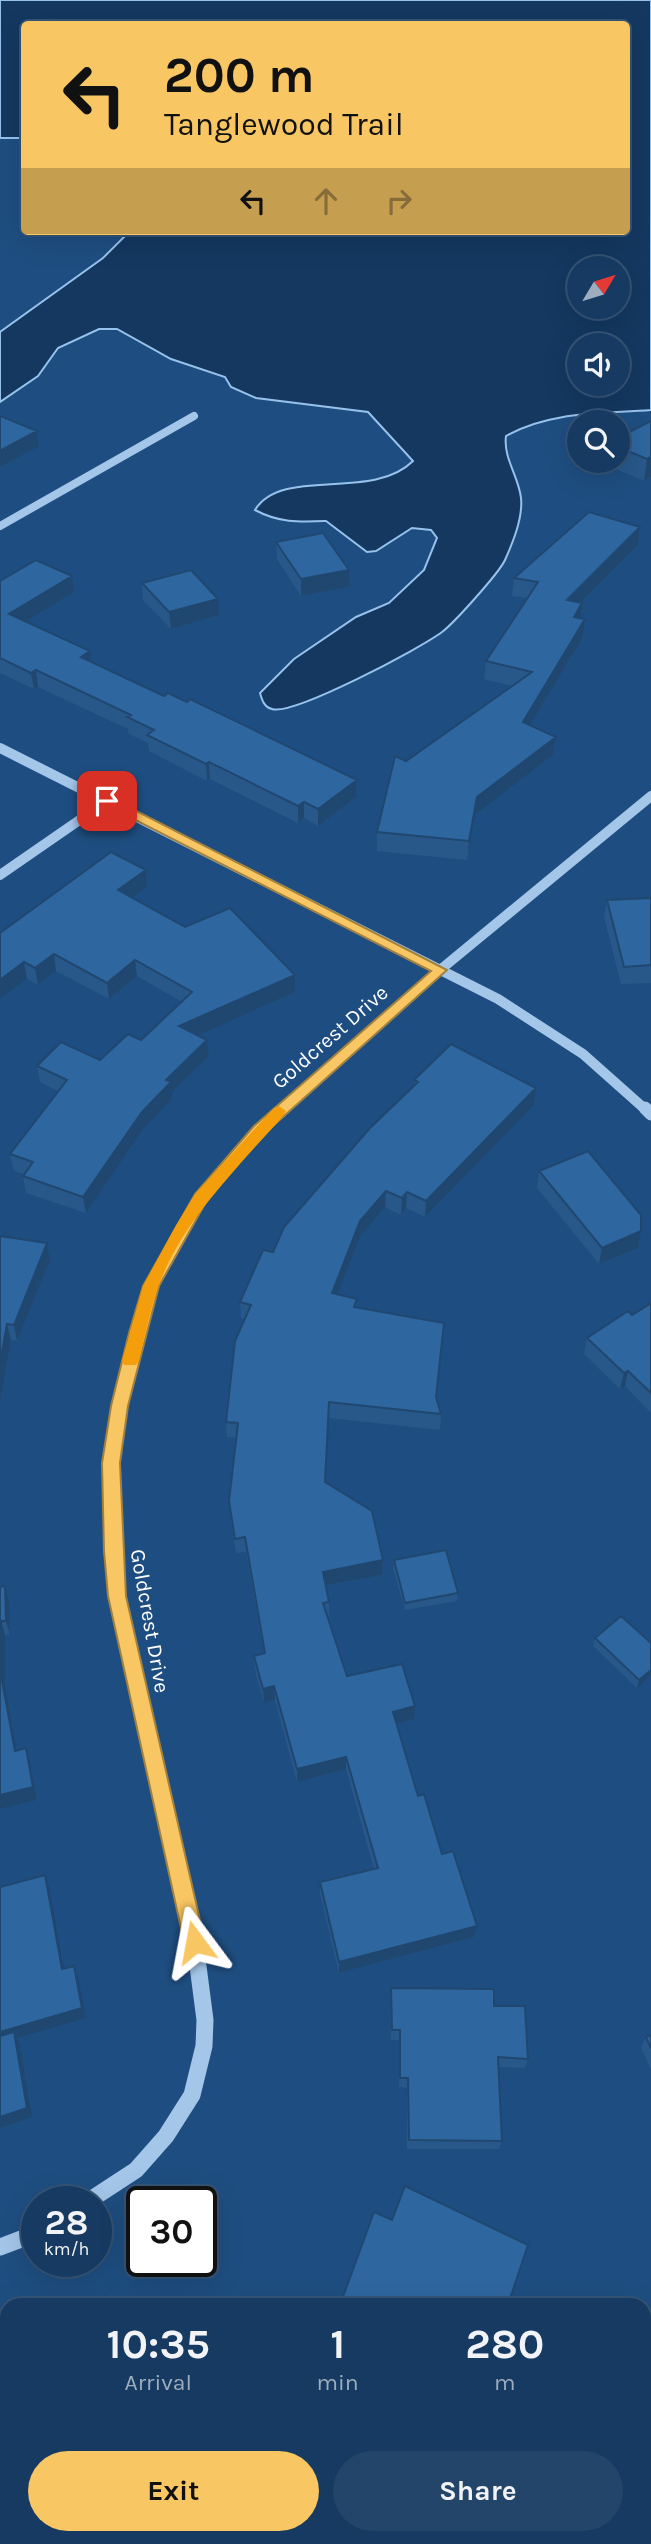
<!DOCTYPE html>
<style>
body{margin:0;font-family:Karla,sans-serif;background:#23456a;color:#f1f3f6;height:100vh;display:flex;flex-direction:column;font-size:26px;white-space:nowrap}
*{box-sizing:border-box;margin:0}
p{font-size:23px;color:#9eadbd}
.icon{flex:none;width:38px;height:38px;fill:none;stroke:currentColor;stroke-width:2;stroke-linecap:round;stroke-linejoin:round}
.map{position:relative;flex:1;overflow:hidden}
.details{position:absolute;left:0px;top:2298px;width:651px;height:247px;display:flex;flex-direction:column;background:#163a61;border-radius:21px 21px 0 0;box-shadow:0 7px 28px #0002,0 0 0 2px #355476}
.details>*{flex:none}
.banner{position:absolute;left:21px;top:21px;width:609px;height:214px;border-radius:7px;box-shadow:0 7px 28px #0002,0 0 0 2px #355476;background:#f8c663;color:#111;overflow:hidden}
.needle{width:46px;rotate:52deg}
.fabs{position:absolute;left:567px;top:256px;display:grid;gap:14px}
.fabs a{display:grid;place-items:center;width:63px;height:63px;border-radius:50%;background:#163a61;box-shadow:0 7px 28px #0002,0 0 0 2px #355476;font-size:35px}
.speed{position:absolute;left:21px;top:2186px;display:flex;gap:14px;font-size:35px;font-weight:700;text-align:center}
.speed>*{display:grid;place-content:center;width:91px;height:91px;border-radius:50%;background:#163a61;box-shadow:0 7px 28px #0002,0 0 0 2px #355476;line-height:1}
.speed small{font-size:18px;font-weight:400}
.speed .limit{border:4px solid #111;border-radius:10px;background:#fff;color:#111}
.pin{position:absolute;display:grid;place-items:center;width:60px;height:60px;color:#fff;margin:-30px;border-radius:14px;box-shadow:0 4px 10px #0006}
.me{position:absolute;width:77px;margin:-38px;rotate:347deg;stroke-linejoin:round;filter:drop-shadow(0 0 5px #0008)}
.turn{display:flex;align-items:center;gap:24px;height:147px;padding:0 28px;font-size:32px}
.turn .icon{width:91px;height:91px;stroke-width:2.5}
.turn b{display:block;font-size:49px;line-height:60px}
.lanes{display:flex;align-items:center;height:66px;padding:0 28px;background:#0003;justify-content:center;gap:35px;direction:ltr}
.lanes .off{opacity:.35}
.eta{display:flex;justify-content:space-evenly;align-items:center;height:119px;text-align:center}
.eta b{font-size:42px;font-weight:700;line-height:49px}
.cta{display:flex;gap:14px;margin-top:auto;padding:14px 28px}
.cta a{flex:1;height:80px;border-radius:42px;background:#f8c663;color:#111;font-size:28px;font-weight:700;line-height:80px;text-align:center}
.cta a+a{background:#23456a;color:#f1f3f6}
.map>svg:first-child{display:block}
.water{fill:#143860;stroke:#97c2eb;stroke-width:2;fill-rule:evenodd}
.lines{fill:none;stroke-linecap:round;stroke-linejoin:round}
.minor-far3{stroke:#a4c6e9;stroke-width:8}
.minor-far2{stroke:#a4c6e9;stroke-width:10}
.minor-far1{stroke:#a4c6e9;stroke-width:13}
.minor{stroke:#a4c6e9;stroke-width:17}
.wall{fill:#285889}
.shaded-wall{fill:#20476f}
.building{fill:#2e669f;stroke:#20476f;stroke-width:2}
.route{fill:#f8c663;stroke:#a18140;stroke-width:2}
.slow{fill:#f59e0b}
.labels{text-anchor:middle;stroke-width:7;stroke-linejoin:round;paint-order:stroke}
.street-label{font-size:21px;fill:#fff;stroke:#1e4e81}
</style>
<div class="map">
<svg width="651" height="2544" viewBox="0 0 651 2544">
<rect width="100%" height="100%" fill="#1e4e81"/>
<path class="water" d="M0 0H651V410C602 414 550 411 506 436 503 458 519 477 521 498 523 518 513 542 505 560 499 573 454 623 442 632 421 648 293 716 272 709 264 707 262 700 260 693L294 659 356 617 389 603 424 570 437 538 431 530 412 528 376 551 367 552 326 521C299 522 279 523 255 510 282 466 372 502 413 461L368 412 256 398 231 387 225 377 171 359 117 329H99L58 348 38 376 0 402V332L103 258 130 231H626V24H24V138H0ZM579 268H618V306H579ZM579 345H618V383H579Z"/>
<g class="lines">
<path class="minor-far3" d="M0 526 194 416"/>
<path class="minor-far2" d="M0 748 498 999 583 1054 646 1110
M0 875 107 801
M282 1110 440 970 651 796"/>
<path class="minor-far1" d="M645 1108 651 1114
M147 1731 117 1596 111 1529V1463L119 1406 151 1285 201 1198 259 1130 284 1108"/>
<path class="minor" d="M87 2202 136 2170 166 2136 192 2095 204 2046 205 2020 195 1943 147 1729
M0 2247 37 2233"/>
</g>
<path class="wall" d="M651 421V477L644 481 605 464V460H618V438Z
M640 527 638 545 580 603V618L585 619 583 637 530 725 556 737 553 755 475 815 467 860 377 851V832L406 761 512 686 484 679 486 661 527 598 512 596 514 578Z
M276 542 349 570V587L301 596 277 559Z
M0 581 74 592 26 621 92 662 164 696 357 780 356 797 318 826 304 818 298 823 210 779 207 781 149 751 148 743 129 734 128 729 38 687 34 689 0 673Z
M142 583 219 615 171 629 143 600Z
M146 870 147 887 132 898 185 927 295 975V992L198 1035 207 1040 209 1056 172 1092V1099L144 1128 86 1213 26 1193 23 1176 24 1174 14 1171 10 1154 58 1091 40 1082 37 1066 100 1060 141 1040 182 1002 137 976 109 999 56 971 38 985 27 979 0 933Z
M651 898V983L621 984 604 917 607 900Z
M414 1080 536 1088 534 1105 425 1217 406 1208 401 1215 385 1207 360 1237 337 1295 357 1299V1308L436 1398 441 1414 440 1430 329 1418 325 1482 383 1560 382 1575 326 1586 329 1602V1616H327L347 1676 414 1719 396 1724 418 1796 442 1854 477 1926 474 1937 339 1973 320 1894V1882L374 1869 346 1769 297 1782 275 1700 264 1703 255 1670 254 1656 264 1654 246 1552 236 1553 230 1516 229 1501 236 1438 227 1437 226 1422 245 1319 241 1318 240 1302 273 1252 414 1086Z
M539 1171 638 1248 599 1264 537 1188Z
M0 1236 47 1243 50 1260 17 1341 11 1340 0 1402Z
M651 1303V1413L625 1386 620 1389 584 1354 587 1338 632 1315Z
M394 1560 458 1593 457 1601 405 1610 393 1568Z
M0 1587 9 1601 10 1635H5V1684L17 1751 30 1761 37 1800 0 1809Z
M595 1638 651 1643 637 1688 593 1646Z
M391 1988 494 2006 528 2059 525 2068 499 2067 502 2141 499 2149H407V2088L399 2087V2040H391L390 1998Z
M651 2035V2070L641 2047 646 2037Z"/>
<path class="shaded-wall" d="M37 431 39 446 0 467V451Z
M651 457V477L644 481 647 459Z
M640 527 638 545 565 618 567 600Z
M349 570V587L301 596V579Z
M72 576 74 592 12 630 9 614Z
M218 599 219 615 171 629 169 612Z
M582 603 580 621 574 617Z
M585 619 583 637 521 740 523 722Z
M90 651 92 667 81 657Z
M36 670 38 687 34 689 31 673Z
M556 737 553 755 475 815 467 860 469 841 477 797Z
M209 762 210 779 207 781 206 764Z
M357 780 356 797 318 826V809Z
M304 802V818L298 823V806Z
M146 870 147 887 120 907 118 890Z
M54 954 56 971 38 985 35 968Z
M135 960 137 976 109 999 107 983Z
M24 962 27 979 0 999V980Z
M295 975V992L181 1043 179 1026Z
M207 1040 209 1056 172 1092V1099L144 1128 86 1213 83 1197 142 1112 166 1080Z
M536 1088 534 1105 425 1217 426 1201Z
M386 1191 385 1207 360 1237 332 1309V1293L360 1221Z
M407 1192 406 1208 401 1215 402 1198Z
M641 1231 638 1248 599 1264 602 1248Z
M47 1243 50 1260 17 1341 14 1325Z
M7 1324 11 1340 0 1402V1363Z
M628 1371 625 1386 620 1389 624 1373Z
M329 1402V1418L325 1497V1482Z
M383 1560 382 1575 323 1586V1572Z
M5 1586 9 1601 10 1635 6 1621Z
M1 1621 5 1635V1684L19 1764 15 1751 0 1670Z
M651 1670V1675L637 1688 639 1680Z
M274 1686 275 1700 264 1703 263 1689Z
M415 1706 414 1719 392 1725 393 1712Z
M26 1748 30 1761 37 1800 0 1809V1795Z
M346 1757V1769L297 1782V1769Z
M45 1875 49 1887 66 1980 62 1969Z
M477 1926 474 1937 339 1973V1962Z
M74 1966 78 1977 86 2018 17 2038 19 2042 32 2117 0 2128V2032Z
M87 2538H91L92 2544H88Z"/>
<path class="building" d="M0 416 37 431 0 451Z
M651 421V457L647 459 618 447V438Z
M589 512 640 527 567 600 582 603 574 617 585 619 523 722 556 737 477 797 469 841 377 832 395 756 406 761 532 672 486 661 538 582 514 578Z
M323 533 349 570 301 579 276 542Z
M36 560 72 576 9 614 90 651 81 657 164 696 168 693 187 702 190 699 357 780 318 809 304 802 298 806 209 762 206 764 147 735 154 730 127 717 131 715 36 670 31 673 0 658V581Z
M191 570 218 599 169 612 142 583Z
M111 852 146 870 118 890 185 927 230 908 295 975 179 1026 207 1040 166 1080 171 1082 142 1112 83 1197 23 1176 33 1162 10 1154 67 1080 37 1066 61 1042 100 1060 128 1034 141 1040 192 992 135 960 107 983 54 954 35 968 24 962 0 980V933Z
M651 898V965L624 967 607 900Z
M451 1044 536 1088 426 1201 407 1192 402 1198 386 1191 360 1221 332 1293 357 1299 354 1307 444 1323 436 1397 441 1414 329 1402 325 1482 372 1511 383 1560 323 1572 329 1602 323 1603 347 1676 402 1664 415 1706 393 1712 418 1796 424 1794 442 1854 453 1851 477 1926 339 1962 320 1882 378 1868 346 1757 297 1769 274 1686 263 1689 254 1656 265 1653 245 1537 235 1539 229 1501 238 1423 226 1422 235 1341 251 1305 240 1302 263 1250 273 1252 284 1227 370 1128 418 1082 414 1080Z
M588 1151 641 1215V1231L602 1248 539 1171Z
M0 1236 47 1243 14 1325 7 1324 0 1363Z
M651 1303V1393L628 1371 624 1373 587 1338 628 1311 632 1315Z
M446 1550 458 1593 405 1603 394 1560Z
M5 1586 6 1621H1L0 1670 15 1751 26 1748 33 1787 0 1795V1587Z
M621 1616 651 1643V1670L639 1680 595 1638Z
M45 1875 62 1969 74 1966 82 2008 0 2032V1887Z
M391 1988 494 1989V2006H525L528 2059 498 2057 502 2141 409 2140 408 2078H400V2030H392Z
M14 2032 27 2108 0 2117V2036Z
M651 2035V2048L646 2037Z
M405 2186 528 2245 508 2305H346L341 2302 374 2212 392 2220Z
M7 2483V2538H87L88 2544H0V2484Z
M151 2538H345L347 2544H153Z
M413 2538H453L459 2544H418Z"/>
<path class="route" d="M102 798H111L447 970 264 1134 206 1202 159 1286 128 1406 120 1463 126 1596 205 1942 202 1950 195 1953 187 1950 184 1942 108 1596 104 1551 102 1463 111 1406 129 1333 143 1286 195 1194 254 1126 431 971 102 803Z"/>
<path class="slow" d="M279 1106 286 1111 284 1115C239 1166 180 1223 158 1288 150 1311 145 1336 139 1361L136 1365H124L122 1361 143 1286 175 1227 195 1194 274 1108Z"/>
<g class="labels">
<g class="street-label">
<text transform="translate(330 1037) rotate(-41)" y="7">Goldcrest Drive</text>
<text transform="translate(150 1621) rotate(80)" y="7">Goldcrest Drive</text>
</g>
</g>
</svg>
<div class="fabs">
<a><svg class="needle" viewBox="-14 -14 28 28"><path d="M0-13l5 13h-10z" fill="#e53935"/><path d="M0 13l5-13h-10z" fill="#9eadbd"/></svg></a>
<a><svg class="icon" aria-label="sound" viewBox="0 0 24 24"><path d="M4 9h4l5-4v14l-5-4H4zM17 9q2 3 0 6"/></svg></a>
<a><svg class="icon" aria-label="search" viewBox="0 0 24 24"><circle cx="10" cy="10" r="6"/><path d="M15 15l6 6"/></svg></a>
</div>
<div class="speed"><div>28<small>km/h</small></div><div class="limit">30</div></div>
<div class="pin" style="left:107px;top:801px;background:#d93025"><svg class="icon" aria-label="arrive" viewBox="0 0 24 24"><path d="M6 21V4h12l-3 4 3 4H6"/></svg></div>
<svg class="me" style="left:195px;top:1942px" viewBox="-20 -20 40 40"><path d="M0-17L14 15 0 8-14 15z" fill="#f8c663" stroke="#fff" stroke-width="4"/></svg>
<div class="banner">
<div class="turn"><svg class="icon" aria-label="left" viewBox="0 0 24 24"><path d="M17 20v-9H6M10 6l-5 5 5 5"/></svg><div><b>200 m</b>Tanglewood Trail</div></div>
<div class="lanes"><svg class="icon" aria-label="left" viewBox="0 0 24 24"><path d="M17 20v-9H6M10 6l-5 5 5 5"/></svg><svg class="icon off" aria-label="ahead" viewBox="0 0 24 24"><path d="M12 20V5M6 11l6-6 6 6"/></svg><svg class="icon off" aria-label="right" viewBox="0 0 24 24"><path d="M7 20v-9h11M14 6l5 5-5 5"/></svg></div>
</div>
<section class="details">
<div class="eta">
<div><b>10:35</b><p>Arrival</p></div>
<div><b>1</b><p>min</p></div>
<div><b>280</b><p>m</p></div>
</div>
<div class="cta"><a>Exit</a><a>Share</a></div>
</section>
</div>
